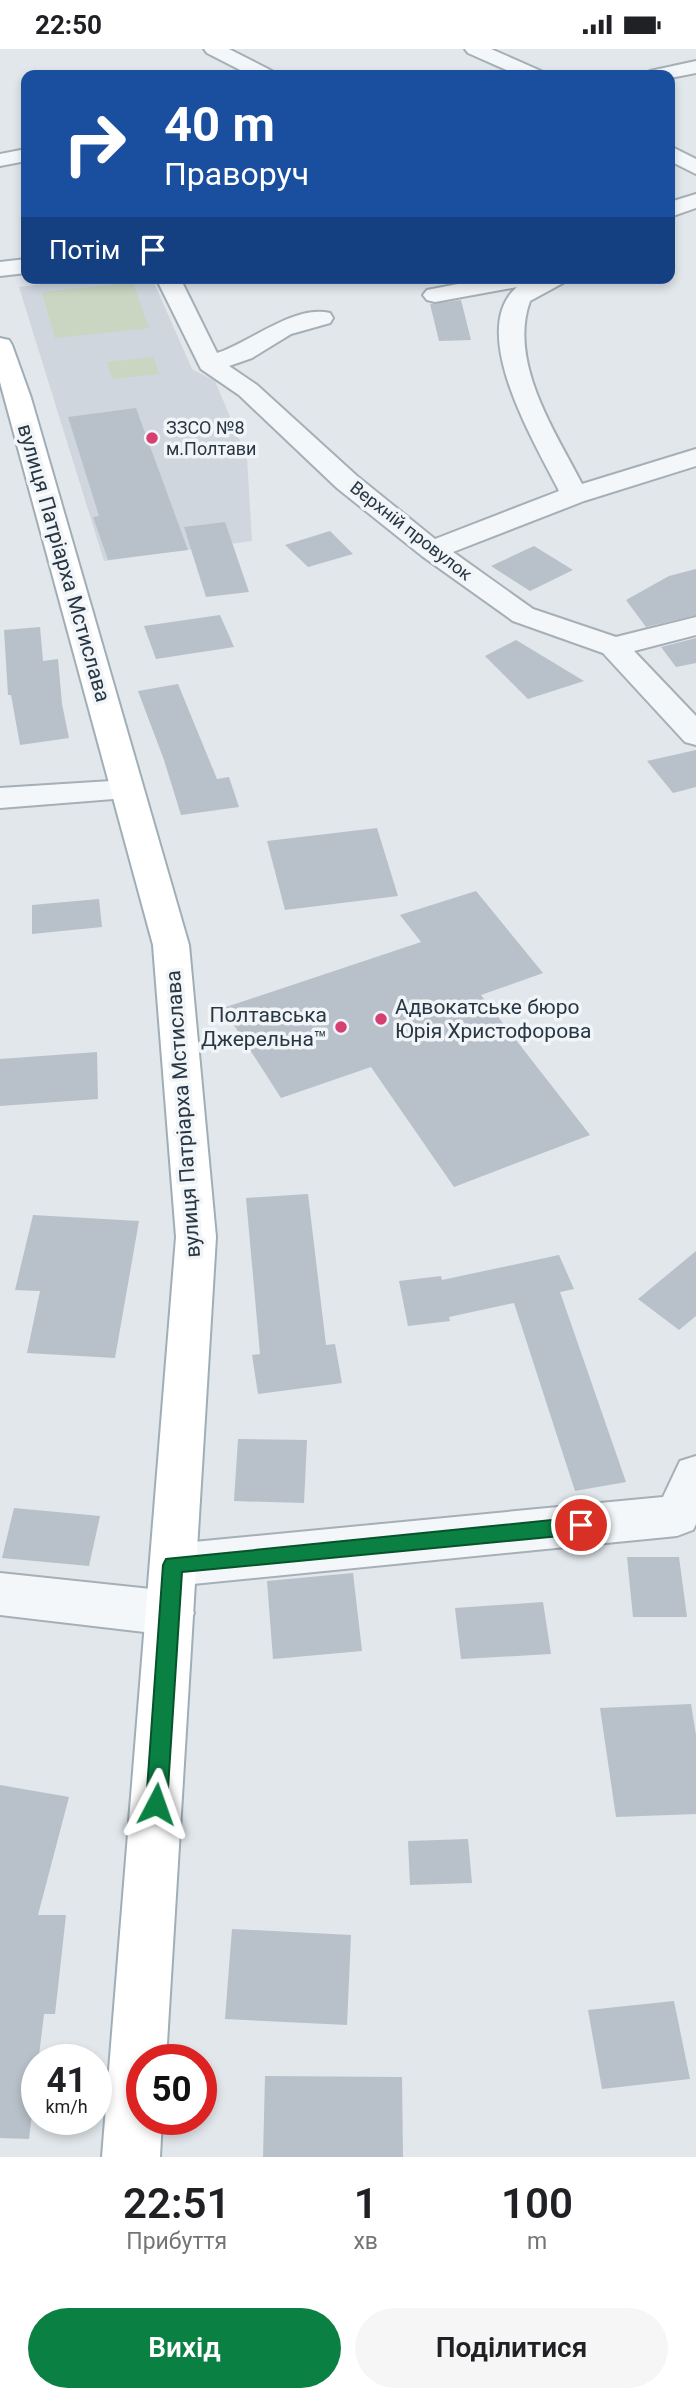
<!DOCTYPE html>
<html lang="uk">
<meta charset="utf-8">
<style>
body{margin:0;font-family:Roboto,sans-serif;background:#f6f6f6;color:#202124;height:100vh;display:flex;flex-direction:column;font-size:26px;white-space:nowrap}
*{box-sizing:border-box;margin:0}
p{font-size:23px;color:#757577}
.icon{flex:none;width:38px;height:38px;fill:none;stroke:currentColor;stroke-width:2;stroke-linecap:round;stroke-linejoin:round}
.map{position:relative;height:2108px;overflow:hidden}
.sheet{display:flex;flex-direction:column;background:#fff;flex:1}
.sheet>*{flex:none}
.guide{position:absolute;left:21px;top:21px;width:654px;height:214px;border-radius:14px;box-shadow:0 4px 10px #0003;background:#1a4fa0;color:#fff;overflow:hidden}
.speed{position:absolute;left:21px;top:1995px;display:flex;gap:14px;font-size:35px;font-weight:700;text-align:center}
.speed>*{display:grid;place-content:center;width:91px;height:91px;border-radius:50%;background:#fff;box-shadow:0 4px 10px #0003;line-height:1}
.speed small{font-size:18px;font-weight:400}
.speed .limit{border:10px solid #d22;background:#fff;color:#111}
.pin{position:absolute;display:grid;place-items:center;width:60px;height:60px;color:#fff;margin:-30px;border:4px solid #fff;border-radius:50%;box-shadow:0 2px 7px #0007}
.me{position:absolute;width:77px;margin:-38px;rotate:4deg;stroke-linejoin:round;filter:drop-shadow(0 0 5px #0008)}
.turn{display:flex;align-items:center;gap:24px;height:147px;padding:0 28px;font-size:32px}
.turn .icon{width:91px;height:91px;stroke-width:2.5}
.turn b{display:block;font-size:49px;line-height:60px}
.then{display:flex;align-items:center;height:66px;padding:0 28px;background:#0003;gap:14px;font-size:26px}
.eta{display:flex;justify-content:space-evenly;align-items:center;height:119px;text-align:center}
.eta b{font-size:42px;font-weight:600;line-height:49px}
.button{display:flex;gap:14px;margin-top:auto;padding:14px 28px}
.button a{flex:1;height:80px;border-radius:42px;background:#0b8043;color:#fff;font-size:28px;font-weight:600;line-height:80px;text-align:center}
.button a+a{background:#f6f6f6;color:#202124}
.status{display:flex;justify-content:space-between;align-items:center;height:49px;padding:0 35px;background:#fff;direction:ltr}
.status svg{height:19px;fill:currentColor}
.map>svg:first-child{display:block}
.built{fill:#cfd6dd}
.green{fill:#cad5c2}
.building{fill:#b8c1c9}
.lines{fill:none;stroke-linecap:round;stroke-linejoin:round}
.minor-casing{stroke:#a6afb6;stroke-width:4}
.major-casing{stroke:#a0aeb7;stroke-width:4}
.minor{fill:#f4f7f9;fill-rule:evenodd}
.major{fill:#fff;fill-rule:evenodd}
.route{fill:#0b8043;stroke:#07532c;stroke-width:2}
.poi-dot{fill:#d73f73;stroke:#f1f5f8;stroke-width:2.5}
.labels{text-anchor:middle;stroke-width:7;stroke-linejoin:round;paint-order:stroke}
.far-poi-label{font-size:18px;fill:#283744;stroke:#f1f5f8;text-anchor:start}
.far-street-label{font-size:18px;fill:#283744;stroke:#f1f5f8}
.street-label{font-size:21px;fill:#283744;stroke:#f1f5f8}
.poi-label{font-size:21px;fill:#283744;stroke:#f1f5f8;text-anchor:start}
</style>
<div class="status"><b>22:50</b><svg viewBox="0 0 49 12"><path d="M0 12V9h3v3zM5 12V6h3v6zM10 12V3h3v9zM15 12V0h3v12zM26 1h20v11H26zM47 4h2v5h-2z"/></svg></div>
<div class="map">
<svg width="696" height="2108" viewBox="0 0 696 2108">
<rect width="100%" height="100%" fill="#e1e7eb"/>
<path class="built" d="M93 229H152L192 320 215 332 247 408 252 492 104 512 19 238Z"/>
<path class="green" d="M133 234 149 279 55 289 42 243Z
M154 308 159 325 112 330 107 313Z"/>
<path class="building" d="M461 251 471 291 439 292 430 255Z
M136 359 188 501 108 511 93 468 99 467 68 368Z
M225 473 249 543 206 548 184 478Z
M330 482 353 505 308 518 285 496Z
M534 497 573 521 530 542 491 517Z
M696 520V566L646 578 626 551 669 527Z
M220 566 234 598 156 610 144 577Z
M40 578 43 612 58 610 62 655 69 689 20 696 11 646H8L4 581Z
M696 589V614L676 618 661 598Z
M516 591 584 632 528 650 485 607Z
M178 635 217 730 229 728 239 758 181 766 164 711 138 642Z
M696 701V738L673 744 647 712Z
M377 779 398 847 285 861 267 792Z
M476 842 543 924 481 946 590 1086 454 1138 371 1018 281 1049 223 959 421 893 400 866Z
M99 850 102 878 32 885V856Z
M97 1003 98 1050 0 1057V1010Z
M308 1145 326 1296 335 1295 342 1334 258 1345 252 1306 260 1305 246 1149Z
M33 1166 139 1172 115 1309 27 1304 40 1242 15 1241Z
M696 1202V1267L679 1281 638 1250Z
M559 1206 574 1240 560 1243 626 1433 575 1442 514 1254 449 1268 450 1272 408 1277 399 1232 441 1227 442 1231Z
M238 1390 307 1391 304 1454 234 1452Z
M14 1459 100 1467 89 1517 2 1509Z
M627 1508H679L687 1568H633Z
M353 1524 362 1602 273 1610 267 1532Z
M543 1553 551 1605 461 1610 455 1559Z
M691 1655 696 1686V1765L616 1768 600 1659Z
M0 1736 69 1748 38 1866H66L55 1965H44L29 2090 0 2089Z
M468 1790 472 1834 410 1836 408 1792Z
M232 1880 351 1886 347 1976 225 1970Z
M674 1952 690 2030 602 2040 588 1961Z
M265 2027 402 2028 403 2108H263Z"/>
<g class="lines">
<defs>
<path id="minor" d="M204 0H229L272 22 275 26H250L207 4Z
M465 0H491L541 22 544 26H518L468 4Z
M696 12V24L670 29V26H647L650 22Z
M670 97 696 110V125L670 112Z
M26 100V112L0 117V105Z
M696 145V159L670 168V153Z
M26 210V224L0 227V213Z
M156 229H180L217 304C249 294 295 255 330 264L333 269 330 274 291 285 252 309 229 317 257 336 357 427 435 490 559 442C536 396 466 282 517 238L435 253 427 251 423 246 427 241 489 229H567L563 234 530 252C508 313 555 382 582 435L696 400V417L584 452 453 503 533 560 616 588 696 568V586L634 602 696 667V696L685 693 603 604 513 572 422 507 337 439 239 346 201 320Z
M127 731 139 734 143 741 139 748 0 759V739Z
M696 1407V1475L693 1481 677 1487 173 1537 156 1531 150 1516 156 1501 173 1495 663 1448 680 1412Z
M0 1524 170 1542 187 1549 194 1564 187 1579 170 1586 0 1566Z"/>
<path id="major" d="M0 289 9 291 12 296 31 349 189 896 216 1188 166 2011H142V2070H162L160 2108H102L176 1188 153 896 0 333Z"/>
</defs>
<use href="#minor" class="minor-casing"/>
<use href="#major" class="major-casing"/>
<use href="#minor" class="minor"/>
<use href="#major" class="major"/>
</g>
<path class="route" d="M581 1468 588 1471 590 1476 588 1482 581 1485 182 1523 167 1755 164 1762 156 1765 149 1762 146 1755 163 1516 166 1510Z"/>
<g class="poi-dot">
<circle cx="152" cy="389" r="7"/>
<circle cx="381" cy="970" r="7"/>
<circle cx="341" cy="978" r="7"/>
</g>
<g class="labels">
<g class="far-poi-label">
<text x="166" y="385">ЗЗСО №8<tspan x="166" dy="21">м.Полтави</tspan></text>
</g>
<g class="far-street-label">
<text transform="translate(411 482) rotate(38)" y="6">Верхній провулок</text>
</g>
<g class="street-label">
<text transform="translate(64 514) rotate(74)" y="7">вулиця Патріарха Мстислава</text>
<text transform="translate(183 1065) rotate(-94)" y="7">вулиця Патріарха Мстислава</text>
</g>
<g class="poi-label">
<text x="395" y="965">Адвокатське бюро<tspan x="395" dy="24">Юрія Христофорова</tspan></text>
<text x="327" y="973" text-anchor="end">Полтавська<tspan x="327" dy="24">Джерельна™</tspan></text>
</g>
</g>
</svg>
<div class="speed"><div>41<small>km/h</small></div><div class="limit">50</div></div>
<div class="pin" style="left:581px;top:1476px;background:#d93025"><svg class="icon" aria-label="arrive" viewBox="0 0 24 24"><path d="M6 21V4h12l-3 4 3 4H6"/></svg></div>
<svg class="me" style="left:156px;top:1755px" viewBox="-20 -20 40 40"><path d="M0-17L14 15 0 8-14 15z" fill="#0b8043" stroke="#fff" stroke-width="4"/></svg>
<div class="guide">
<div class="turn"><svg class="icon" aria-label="right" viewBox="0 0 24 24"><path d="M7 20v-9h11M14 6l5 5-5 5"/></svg><div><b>40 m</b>Праворуч</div></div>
<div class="then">Потім<svg class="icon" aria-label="arrive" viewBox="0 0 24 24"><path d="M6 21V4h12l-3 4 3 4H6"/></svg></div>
</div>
</div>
<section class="sheet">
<div class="eta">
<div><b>22:51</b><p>Прибуття</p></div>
<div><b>1</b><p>хв</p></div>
<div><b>100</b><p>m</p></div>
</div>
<div class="button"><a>Вихід</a><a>Поділитися</a></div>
</section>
